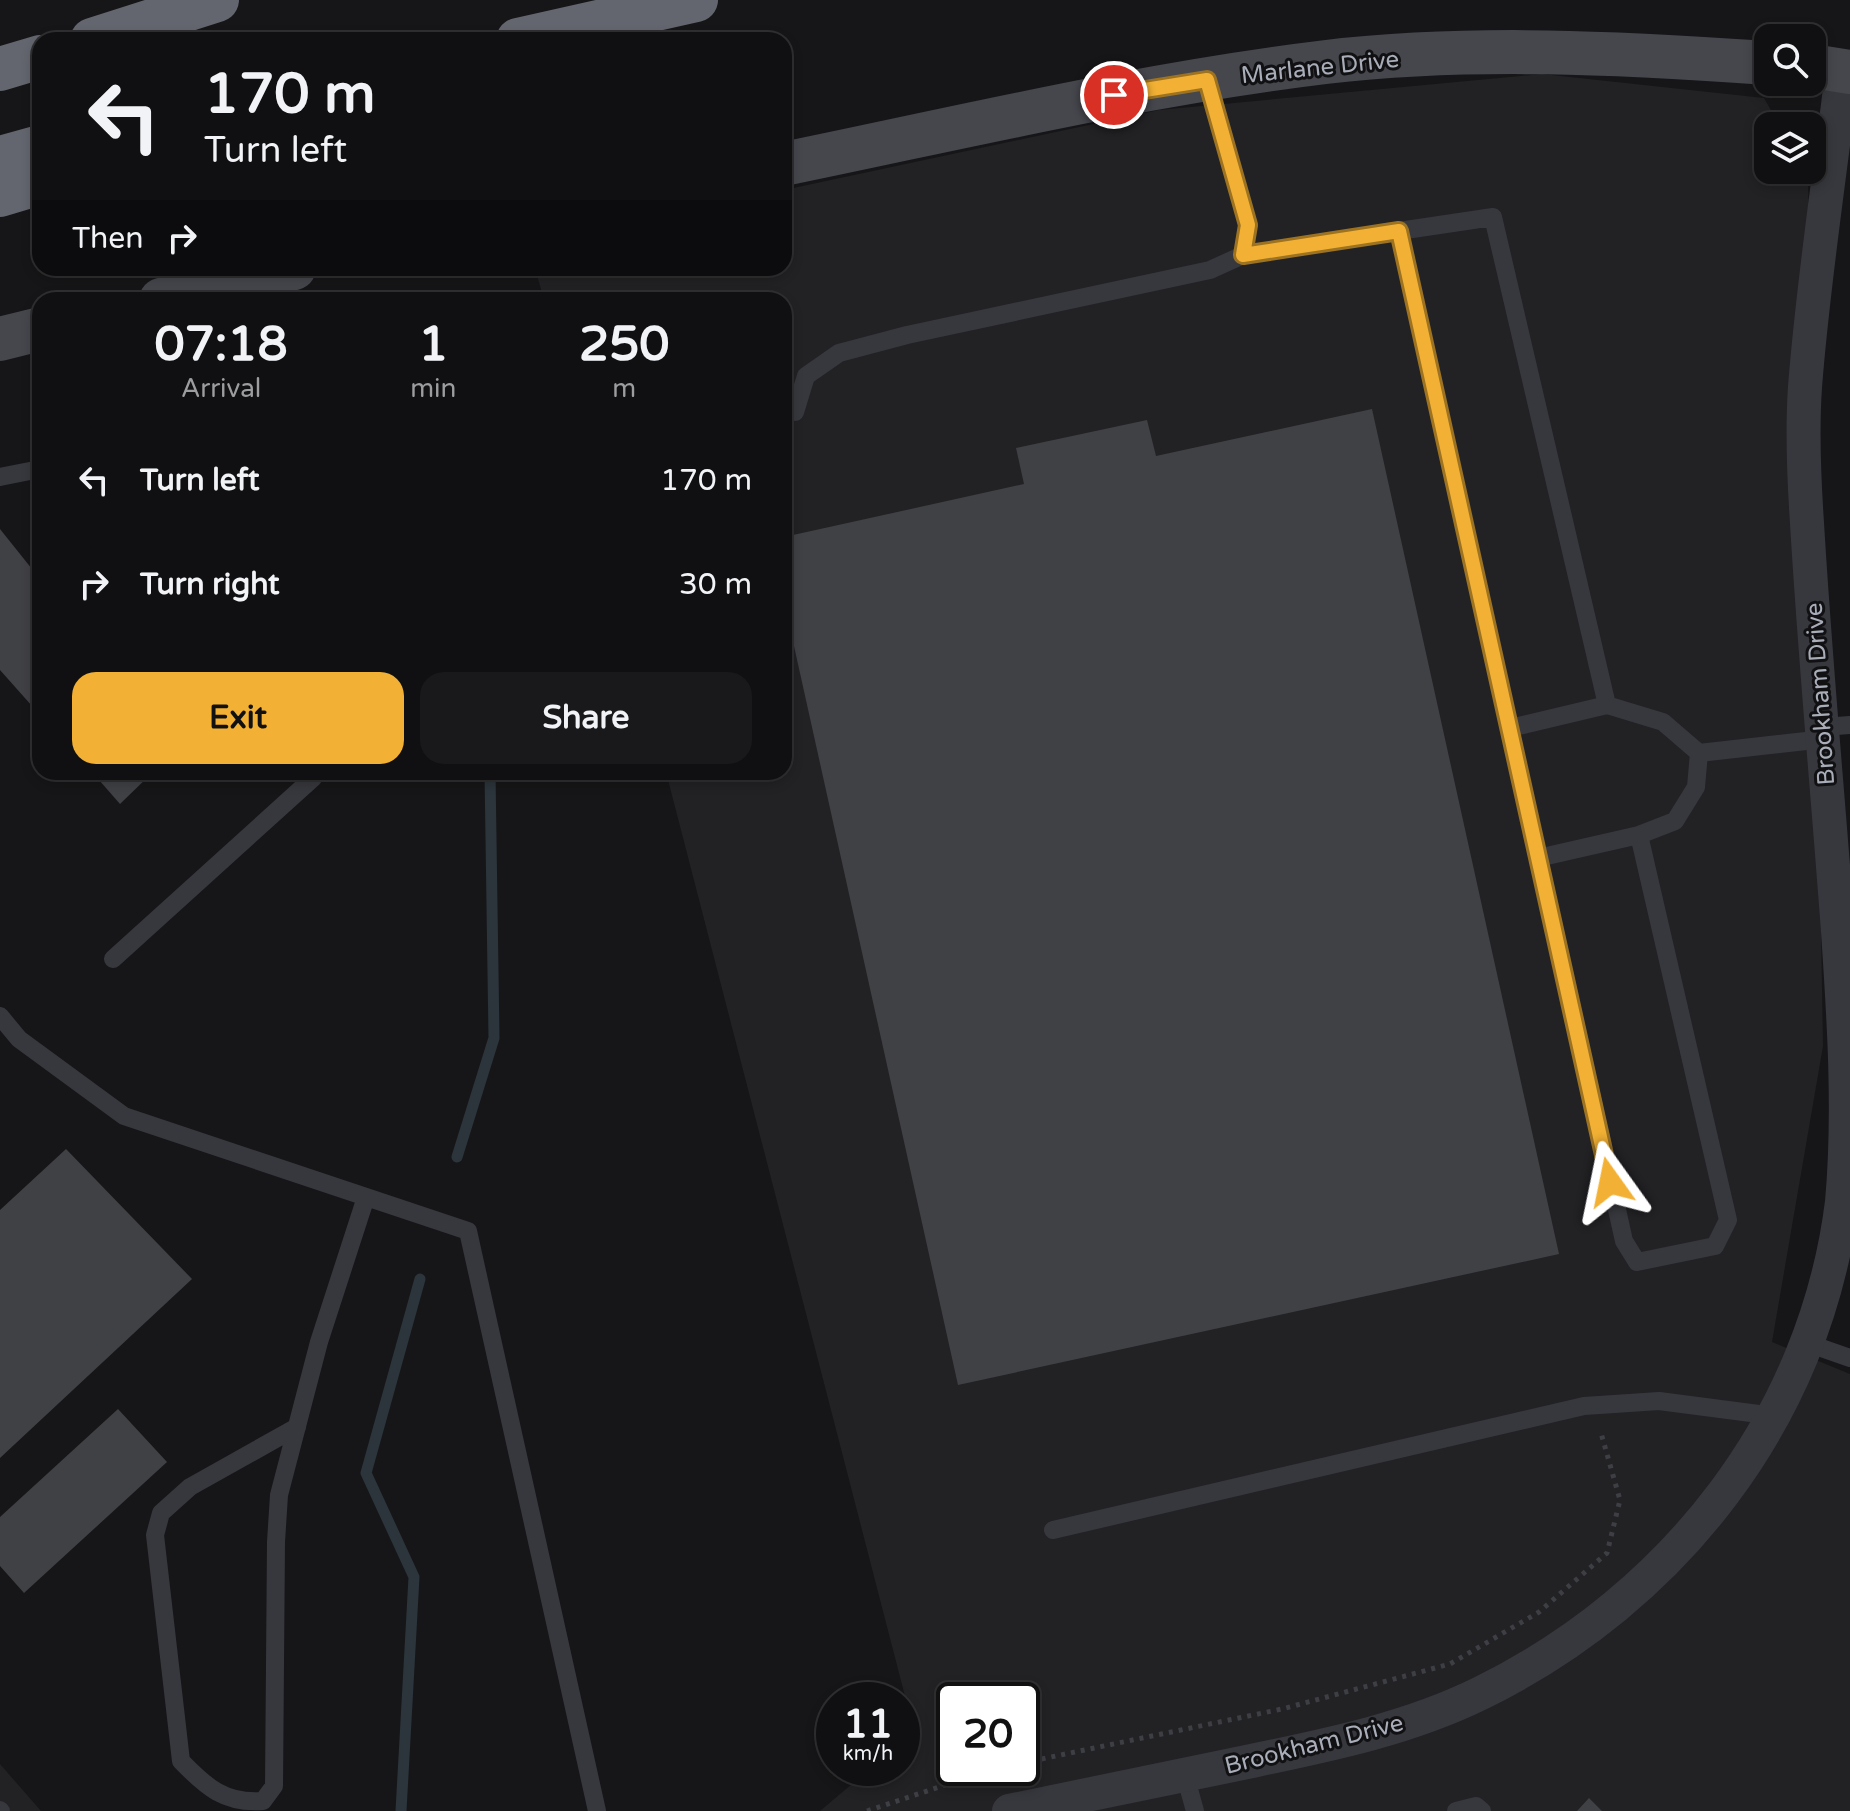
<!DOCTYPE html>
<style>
body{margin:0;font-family:"Varela Round",sans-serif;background:#19191b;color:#f1f3f6;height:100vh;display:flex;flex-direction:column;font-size:30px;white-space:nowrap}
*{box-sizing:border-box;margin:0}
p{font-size:26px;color:#9c9d9f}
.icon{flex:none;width:44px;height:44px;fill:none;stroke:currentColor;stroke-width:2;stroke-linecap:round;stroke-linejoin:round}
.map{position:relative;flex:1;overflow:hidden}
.details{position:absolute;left:32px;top:292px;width:760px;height:488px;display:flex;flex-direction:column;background:#101012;border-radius:24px;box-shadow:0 4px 12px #0003,0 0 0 2px #303032}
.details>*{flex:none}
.guide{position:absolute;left:32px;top:32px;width:760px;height:244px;border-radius:24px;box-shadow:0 4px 12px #0003,0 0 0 2px #303032;background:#101012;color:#f1f3f6;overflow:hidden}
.fabs{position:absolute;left:1754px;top:24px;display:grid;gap:16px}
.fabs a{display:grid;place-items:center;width:72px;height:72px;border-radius:16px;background:#101012;box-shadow:0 4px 12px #0003,0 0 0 2px #303032;font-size:40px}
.speed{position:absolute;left:816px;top:1682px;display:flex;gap:16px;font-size:40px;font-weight:700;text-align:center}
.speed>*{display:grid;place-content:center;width:104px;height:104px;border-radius:50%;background:#101012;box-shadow:0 4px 12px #0003,0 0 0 2px #303032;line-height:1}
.speed small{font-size:20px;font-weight:400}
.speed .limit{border:4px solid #111;border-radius:12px;background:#fff;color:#111}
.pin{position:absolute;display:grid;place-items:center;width:68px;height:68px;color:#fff;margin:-34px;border:4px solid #fff;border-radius:50%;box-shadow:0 2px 8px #0007}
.me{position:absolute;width:88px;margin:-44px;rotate:348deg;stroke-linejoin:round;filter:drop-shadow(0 0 6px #0008)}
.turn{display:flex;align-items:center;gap:28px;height:168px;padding:0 40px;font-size:36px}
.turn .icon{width:104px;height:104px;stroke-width:2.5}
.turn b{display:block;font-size:56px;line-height:68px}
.then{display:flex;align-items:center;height:76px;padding:0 40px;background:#0003;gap:16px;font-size:30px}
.eta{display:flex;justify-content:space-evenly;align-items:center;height:136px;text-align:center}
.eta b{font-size:48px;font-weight:700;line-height:56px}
.cta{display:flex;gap:16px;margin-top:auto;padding:16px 40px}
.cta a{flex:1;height:92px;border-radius:24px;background:#f2b134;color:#111;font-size:32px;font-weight:700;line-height:92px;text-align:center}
.cta a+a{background:#19191b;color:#f1f3f6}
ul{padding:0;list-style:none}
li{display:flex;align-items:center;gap:24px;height:104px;padding:0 40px}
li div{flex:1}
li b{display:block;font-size:30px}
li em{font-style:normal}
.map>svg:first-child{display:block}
.built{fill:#222225;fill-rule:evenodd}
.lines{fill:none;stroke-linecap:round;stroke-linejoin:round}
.stream{stroke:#2c353c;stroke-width:11}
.building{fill:#404145}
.path{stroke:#3d3f44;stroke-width:5;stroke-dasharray:4 6;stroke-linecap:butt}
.lane{stroke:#37383d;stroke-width:18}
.street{stroke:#37383d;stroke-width:34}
.secondary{stroke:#45474d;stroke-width:44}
.highway{stroke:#63666e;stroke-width:44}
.route-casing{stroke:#9d7322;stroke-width:20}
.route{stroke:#f2b134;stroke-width:14}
.labels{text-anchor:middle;stroke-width:6;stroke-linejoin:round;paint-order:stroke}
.street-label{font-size:24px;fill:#a8adb8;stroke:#111113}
</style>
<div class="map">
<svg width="1850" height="1811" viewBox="0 0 1850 1811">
<rect width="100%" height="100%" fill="#161618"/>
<path class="built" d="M1542 74 1764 98 1780 126H1768V170H1804L1808 178 1823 1046 1772 1342 1850 1374V1811H820L871 1768H902V1742L914 1731 666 772H784V300H544L535 268H784V190L1159 110ZM954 1700H1022V1768H954Z
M0 1764 41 1811H0Z"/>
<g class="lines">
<path class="stream" d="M457 1157 494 1038 490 772
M401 1811 414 1577 366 1473 420 1279"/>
</g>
<path class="building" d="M1372 409 1559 1254 958 1385 784 601V537L1024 484 1016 448 1147 420 1156 456Z
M0 529 40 579V715L0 670Z
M92 772H153L120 804Z
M66 1149 192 1279 0 1458V1210Z
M118 1409 167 1462 24 1593 0 1566V1517Z
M1589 1798 1602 1811H1577Z"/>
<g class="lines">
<path class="path" d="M1022 1763 1282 1709 1450 1664 1539 1612 1607 1553 1620 1500 1601 1433
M867 1811 996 1768"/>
<path class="lane" d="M1243 255 1399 231
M795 412 806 376 839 353 907 335 1210 270 1243 255 1248 225 1207 80
M0 477 40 469
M1823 727 1850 725
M1510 728 1607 705
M1699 753 1696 787 1675 821 1639 835 1728 1220 1715 1246 1637 1262 1624 1241 1399 231 1493 217 1607 705 1663 722 1699 753 1824 739
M1538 858 1639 835
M113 959 313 778 316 772
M0 1016 19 1039 124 1116 468 1231 597 1811
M1807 1343 1850 1358
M297 1427 190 1487 161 1513 155 1535 181 1761C206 1787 225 1804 263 1801L274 1786 276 1542 279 1495 319 1342 366 1197
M1053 1530 1584 1406 1659 1401 1774 1416
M1185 1775 1195 1811
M0 1810 1 1811
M1456 1811 1476 1806 1482 1811"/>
<path class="street" d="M1009 1811C1086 1795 1164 1779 1242 1763 1323 1746 1406 1730 1481 1693 1674 1598 1815 1418 1842 1202 1850 1113 1844 1020 1838 931 1828 795 1815 659 1807 523 1804 479 1802 431 1805 387 1813 282 1830 176 1842 72"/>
<path class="secondary" d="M1812 66 1850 72
M784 164C964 127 1143 84 1326 62 1472 45 1622 53 1768 63
M161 300 294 268
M0 339 40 329"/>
<path class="highway" d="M92 40 217 0
M518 40 696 0
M0 69 40 57
M0 158 40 147
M0 195 40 183"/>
</g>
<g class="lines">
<defs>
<path id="route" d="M1114 95 1207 80 1248 225 1243 255 1399 231 1610 1182"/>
</defs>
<use href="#route" class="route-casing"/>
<use href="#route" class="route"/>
</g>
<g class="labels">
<g class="street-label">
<text transform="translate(1320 67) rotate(-6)" y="8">Marlane Drive</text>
<text transform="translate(1820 694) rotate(-94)" y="8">Brookham Drive</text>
<text transform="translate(1314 1744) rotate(-14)" y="8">Brookham Drive</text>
</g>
</g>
</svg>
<div class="fabs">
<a><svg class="icon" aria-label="search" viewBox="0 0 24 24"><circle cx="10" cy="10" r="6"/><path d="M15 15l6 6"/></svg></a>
<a><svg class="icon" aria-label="layers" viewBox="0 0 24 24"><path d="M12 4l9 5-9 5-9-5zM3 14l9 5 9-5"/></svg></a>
</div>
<div class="speed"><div>11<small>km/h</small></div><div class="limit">20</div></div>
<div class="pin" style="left:1114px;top:95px;background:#d93025"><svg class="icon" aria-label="arrive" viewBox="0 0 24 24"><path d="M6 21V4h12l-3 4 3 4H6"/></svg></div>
<svg class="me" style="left:1610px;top:1182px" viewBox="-20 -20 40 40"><path d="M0-17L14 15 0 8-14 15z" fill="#f2b134" stroke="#fff" stroke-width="4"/></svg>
<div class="guide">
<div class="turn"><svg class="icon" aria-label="left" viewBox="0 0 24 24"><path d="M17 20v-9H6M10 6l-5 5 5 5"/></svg><div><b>170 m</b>Turn left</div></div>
<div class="then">Then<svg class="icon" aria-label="right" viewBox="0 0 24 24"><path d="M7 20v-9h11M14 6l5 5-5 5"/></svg></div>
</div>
<section class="details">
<div class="eta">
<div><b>07:18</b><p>Arrival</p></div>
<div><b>1</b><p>min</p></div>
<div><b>250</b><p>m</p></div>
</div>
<ul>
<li><svg class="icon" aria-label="left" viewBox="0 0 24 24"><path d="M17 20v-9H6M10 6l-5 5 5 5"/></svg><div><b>Turn left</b></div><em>170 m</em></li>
<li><svg class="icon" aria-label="right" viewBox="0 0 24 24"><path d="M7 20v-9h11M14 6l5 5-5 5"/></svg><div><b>Turn right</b></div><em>30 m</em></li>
</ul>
<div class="cta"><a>Exit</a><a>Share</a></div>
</section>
</div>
